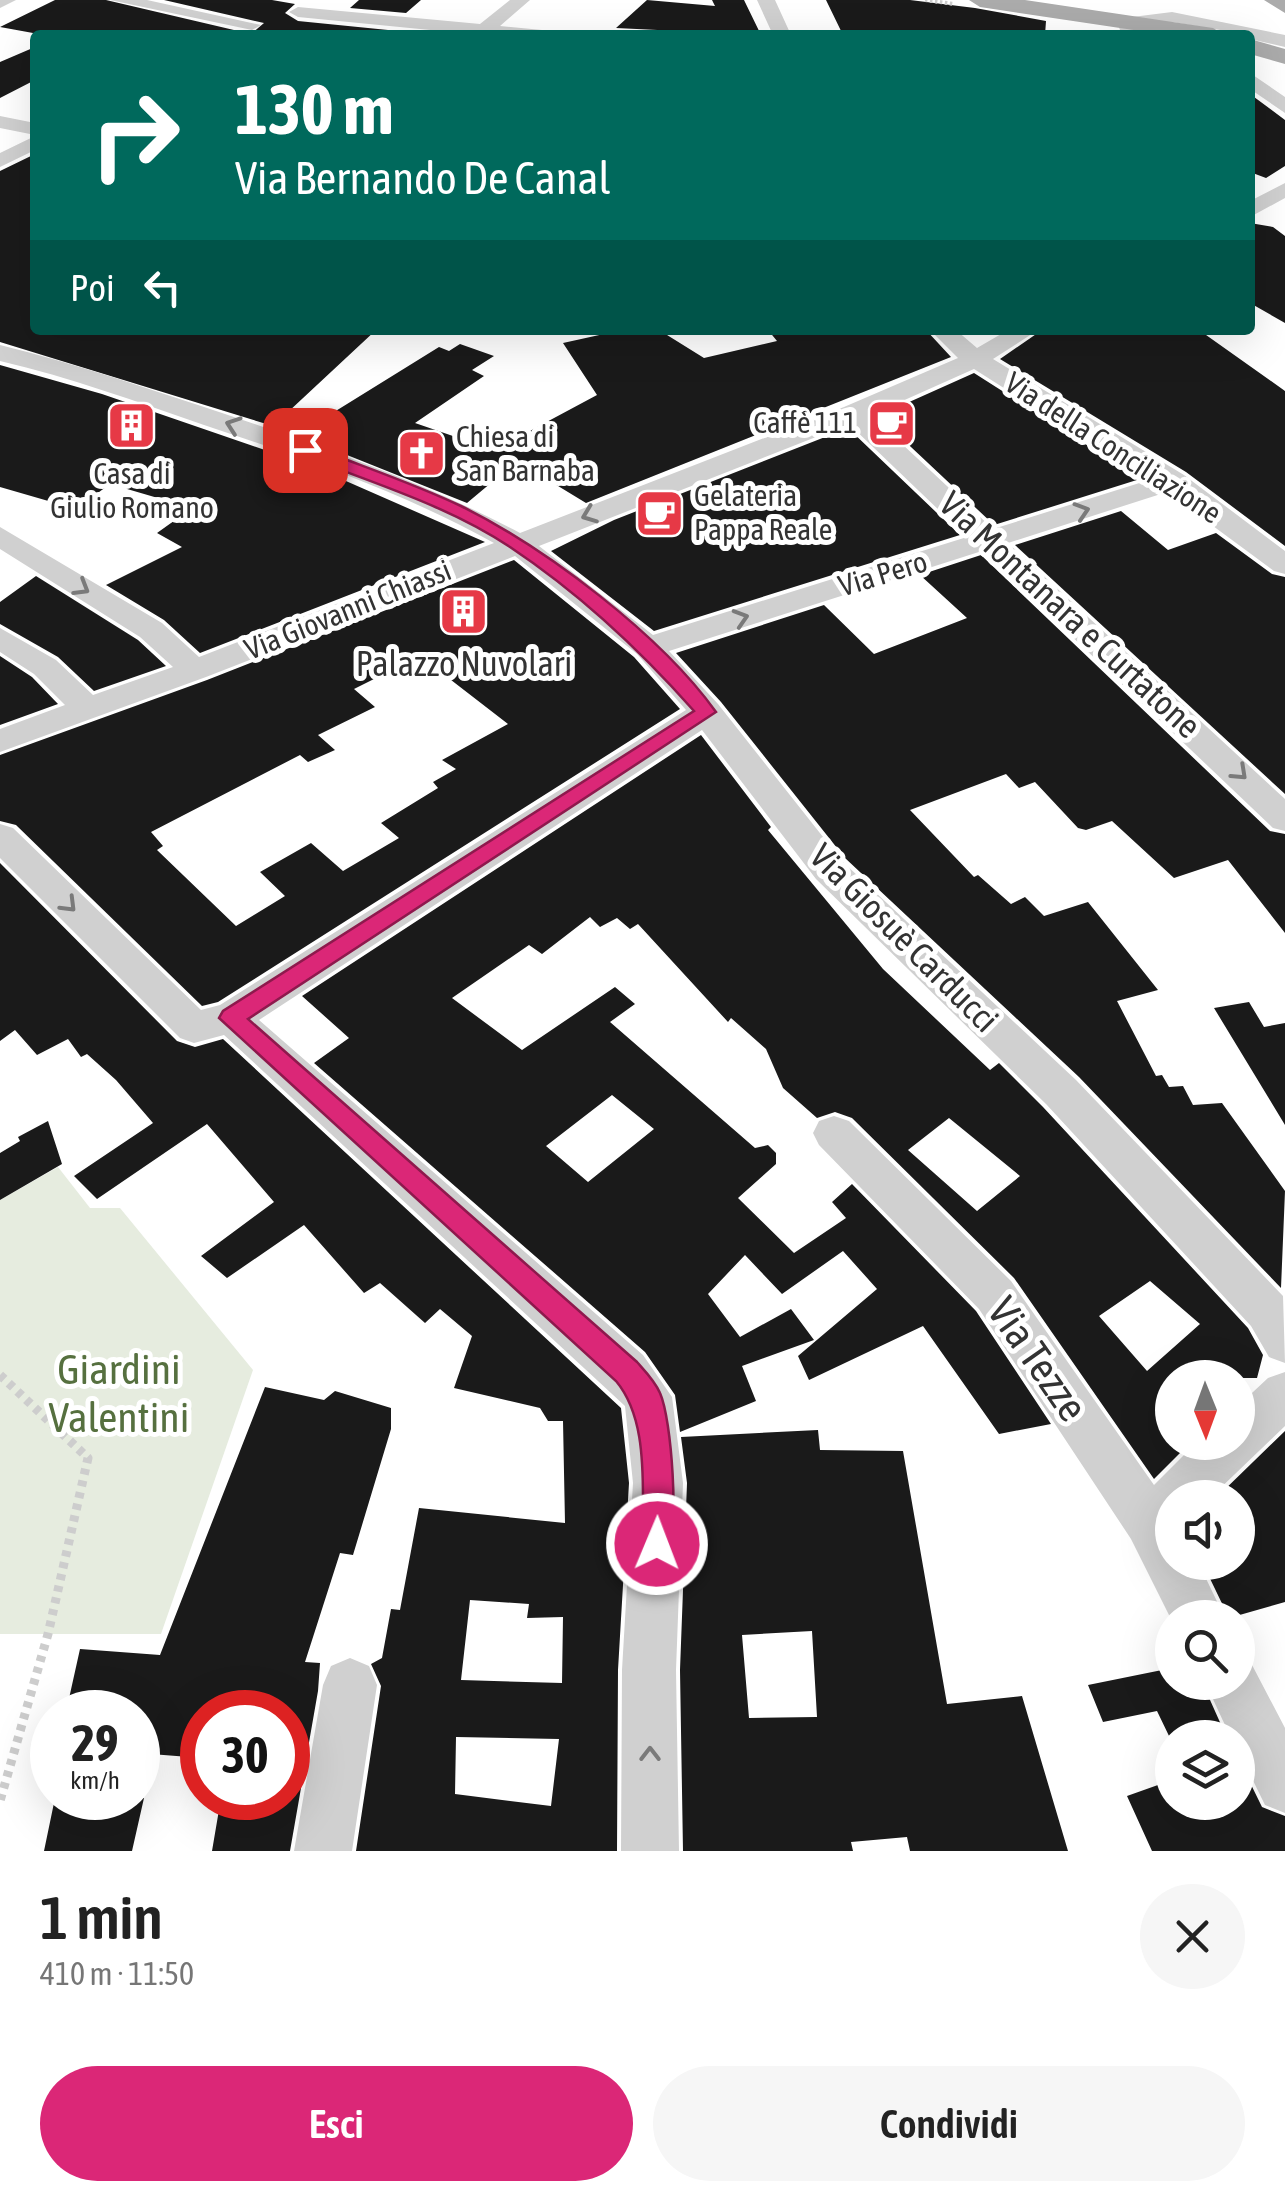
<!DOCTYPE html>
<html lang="it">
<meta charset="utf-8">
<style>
body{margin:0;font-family:"Asap Condensed",sans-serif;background:#f6f6f6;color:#222;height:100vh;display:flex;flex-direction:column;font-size:38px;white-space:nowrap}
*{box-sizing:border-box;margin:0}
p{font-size:32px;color:#767676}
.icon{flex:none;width:55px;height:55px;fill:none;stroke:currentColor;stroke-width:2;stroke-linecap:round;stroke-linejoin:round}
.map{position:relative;height:1851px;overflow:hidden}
.drawer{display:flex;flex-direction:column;background:#fff;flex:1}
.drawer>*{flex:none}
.hud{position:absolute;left:30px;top:30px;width:1225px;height:305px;border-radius:10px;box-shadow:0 10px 40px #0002;background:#00695c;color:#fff;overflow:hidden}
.needle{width:65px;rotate:179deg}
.controls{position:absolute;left:1155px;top:1360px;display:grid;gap:20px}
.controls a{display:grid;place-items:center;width:100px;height:100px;border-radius:50%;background:#fff;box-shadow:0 10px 40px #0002;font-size:50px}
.speed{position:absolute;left:30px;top:1690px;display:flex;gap:20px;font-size:50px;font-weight:700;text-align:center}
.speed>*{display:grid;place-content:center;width:130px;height:130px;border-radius:50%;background:#fff;box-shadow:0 10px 40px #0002;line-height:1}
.speed small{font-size:25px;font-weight:400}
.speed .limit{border:15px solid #d22;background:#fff;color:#111}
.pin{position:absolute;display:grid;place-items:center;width:85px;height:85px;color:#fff;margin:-42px;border-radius:20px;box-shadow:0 5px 15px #0006}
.me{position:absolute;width:110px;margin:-55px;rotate:1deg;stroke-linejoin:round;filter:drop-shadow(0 0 8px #0008)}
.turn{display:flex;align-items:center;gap:35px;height:210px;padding:0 40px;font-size:45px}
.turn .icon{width:130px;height:130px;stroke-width:2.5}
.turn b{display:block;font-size:70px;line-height:85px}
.then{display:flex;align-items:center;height:95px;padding:0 40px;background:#0003;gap:20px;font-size:38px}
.round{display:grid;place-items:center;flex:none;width:105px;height:105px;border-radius:52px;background:#f6f6f6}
.summary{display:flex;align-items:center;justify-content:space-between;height:170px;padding:0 40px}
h1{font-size:60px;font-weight:600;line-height:75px}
.primary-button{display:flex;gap:20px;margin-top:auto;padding:20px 40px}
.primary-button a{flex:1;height:115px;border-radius:60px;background:#db2777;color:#fff;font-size:40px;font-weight:600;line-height:115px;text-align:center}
.primary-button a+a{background:#f6f6f6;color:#222}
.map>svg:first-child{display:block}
.green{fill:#e6ecdf}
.building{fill:#1a1a1a;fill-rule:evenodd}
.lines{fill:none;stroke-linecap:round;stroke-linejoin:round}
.path-far1{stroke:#cdcdcd;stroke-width:4;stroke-dasharray:2.5 2.5;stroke-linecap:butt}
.path{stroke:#cdcdcd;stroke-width:9;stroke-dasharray:6 6;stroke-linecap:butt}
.minor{fill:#d0d0d0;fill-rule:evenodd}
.major{fill:#ababab;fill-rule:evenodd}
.oneway{stroke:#7a7a7a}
.route{fill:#db2777;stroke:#8e194d;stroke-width:2.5}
.labels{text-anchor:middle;stroke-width:10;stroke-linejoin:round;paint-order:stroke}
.far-poi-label{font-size:30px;fill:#333;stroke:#fff;text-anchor:start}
.far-street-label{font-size:30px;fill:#333;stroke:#fff}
.street-label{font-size:35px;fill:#333;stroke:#fff}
.poi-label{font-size:35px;fill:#333;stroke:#fff}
.near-street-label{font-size:42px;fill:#333;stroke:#fff}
.near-park-label{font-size:42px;fill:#56703f;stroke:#fff}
</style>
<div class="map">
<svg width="1285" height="1851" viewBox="0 0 1285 1851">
<rect width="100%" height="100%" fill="#fff"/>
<path class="green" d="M58 1167 90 1208H120L253 1370 161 1634H0V1200Z"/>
<path class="building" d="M55 0H106L251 34 264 23 164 0H272L295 4 285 13 298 21 388 30 387 35H44L0 27Z
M359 0H421L406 13 350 8Z
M647 0 715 6 712 0H744L761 35 616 28Z
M826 0H910L975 8 1046 21 1045 35H843Z
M35 47V80L0 98V62Z
M1250 94 1285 120V166L1266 178 1250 172Z
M35 154V330H376L273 426 0 342V171Z
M1250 223 1273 227 1285 236V323L1250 303Z
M622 330H659L704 358 777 341 768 330H926L951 357 586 503 517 461 467 503 297 435 439 347 449 351 460 344 494 356 472 370 484 376 415 423 485 447 501 436 513 440 597 395 563 343Z
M1042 330H1199L1285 391V546L1186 472 1000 359Z
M0 365 102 394 314 467 485 542 200 653 164 620 106 585 182 547 157 533 192 508 110 484 76 509 0 487Z
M974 373 1140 479 994 525 878 416Z
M848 428 960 535 654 631 551 551 614 520Z
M1121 511 1168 550 1216 533 1272 574 1285 577V794L1015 545Z
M981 555 1270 831 1285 834V933L1228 860 1174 878 1112 821 1086 830 1078 828 1035 782 1019 788 1006 774 910 810 974 877 978 875 1011 904 1025 897 1044 916 1088 902 1158 990 1117 1001 1156 1076 1162 1075 1169 1087 1183 1086 1193 1105 1222 1103 1285 1191 1281 1288 1079 1077 845 858 721 702 676 653 824 605 874 654 967 618 920 575Z
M514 560 634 657 680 709 218 1002 202 1006 16 825 0 821V755L207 680ZM420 656 508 724 442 760 456 769 433 782 438 788 381 823 399 838 343 871 311 843 260 872 285 896 236 926 157 850 163 846 151 832 300 755 308 762 335 750 318 735 375 707 354 689Z
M36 576 138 640 166 666 94 691 58 657 0 624V602Z
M0 656 32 677 58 704 0 725Z
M701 735 771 827 768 830 883 969 990 1070 999 1063 1043 1107 1248 1328 1263 1355 1257 1378H1172V1442H1191L1154 1479 1014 1278 852 1118 835 1112 817 1118 783 1088 766 1049 731 1018 728 1022 638 924 630 929 617 918 600 927 590 917 542 954 529 945 452 998 522 1050 615 987 635 1004 610 1022 755 1148 768 1145 776 1153V1164L738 1198 794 1253 846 1218 832 1202 852 1184 976 1311 1051 1424 999 1434 923 1326 809 1380 798 1356 877 1289 843 1251 782 1294 745 1255 708 1294 740 1337 791 1309 814 1340 742 1366 756 1401 680 1432 675 1395 645 1352 314 1063 349 1038 302 996ZM612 1095 654 1129 588 1182 546 1146ZM949 1118 1020 1176 977 1211 908 1150ZM1150 1281 1200 1324 1147 1371 1099 1316Z
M0 863 177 1041 195 1047 223 1039 621 1408 629 1483 618 1670 617 1851H356L381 1686 371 1664 382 1658 391 1609 400 1610 419 1508 565 1523 563 1421H548L540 1408 454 1388 472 1336 440 1309 425 1323 380 1283 364 1293 304 1225 227 1278 201 1256 274 1202 207 1124 97 1199 74 1176 153 1123 116 1080 87 1054 81 1057 68 1039 37 1055 15 1030 0 1041ZM470 1600 529 1604 527 1618 563 1617 562 1683 461 1680ZM456 1737 559 1739 551 1806 455 1794Z
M1249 1002 1264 1027 1285 1023V1125L1214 1008Z
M48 1121 62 1164 0 1200V1153L20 1141 18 1137Z
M265 1387 324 1400 335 1391 391 1408V1429L353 1555 340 1553 305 1662 320 1663 318 1691 290 1851H212L221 1798H288V1712H202V1758L138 1753V1712H66L80 1649 160 1655Z
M818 1430 820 1450 903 1451 947 1704 1022 1696 1068 1851H910L907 1837 851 1842 853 1851H683L680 1670 687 1483 681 1437ZM812 1631 817 1717 749 1718 742 1635Z
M1285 1431V1602L1229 1618 1202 1562H1238V1498H1216Z
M1172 1668V1682H1202L1227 1738H1170L1157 1711 1103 1722 1088 1685Z
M1238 1758 1262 1807 1285 1816V1851H1152L1127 1796 1172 1780V1802H1238Z
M55 1798H144L132 1851H44Z"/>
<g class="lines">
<path class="path-far1" d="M925 0 954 4"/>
<path class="path" d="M0 1375 88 1458 48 1634 0 1801"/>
<path class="minor" d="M0 0H16L0 8Z
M110 0H147L261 25 252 30Z
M510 0H530L500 26 542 30 551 35H481L298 17 289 12 298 7 480 24Z
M757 0H775L791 35H773Z
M1172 12 1285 35V47L1250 39V35L1172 22 1137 27 1140 35H1122L1118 25 1132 17Z
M1250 73 1285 97V113L1250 89Z
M0 116 35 123V135L0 128Z
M35 136V150L0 167V153Z
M1285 183V198L1250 217V201Z
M930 330H956L977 348 1008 330H1038L993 359 1184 475 1285 551V574L1274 571 1167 492 1008 543 1285 799V831L1273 828 982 551 669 651 718 704 842 861 1076 1080 1283 1296 1285 1363 1269 1357 1251 1326 1046 1104 816 879 702 730 259 1020 643 1355 672 1397 683 1483 676 1670 679 1851H621L622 1670 633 1483 625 1406 224 1035 194 1043 180 1038 0 858V824L13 828 201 1010 220 1005 686 710 637 654 515 556 206 677 0 752V729L65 705 34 674 0 652V628L56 660 93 695 173 667 140 637 0 549V527L162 623 199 657 494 543C402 492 304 458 204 425 137 402 70 377 0 361V345C78 364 152 390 228 415 328 449 426 483 520 533L844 407 958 358ZM974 369 1149 480 993 529 871 415ZM849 424 967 537 653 635 539 546Z
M834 1116 849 1121 1011 1281 1154 1485 1197 1442H1238V1406L1268 1378 1285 1372V1426L1210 1498H1172V1562H1198L1225 1618 1172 1621 1131 1539 979 1309 819 1145 813 1133 819 1121Z
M1238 1657 1251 1663 1285 1728V1813L1265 1805 1238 1750V1738H1231L1205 1682H1238Z
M350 1658 369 1666 377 1685 352 1851H294L323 1685 331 1666Z"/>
<path class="major" d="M969 0H1025L1213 28 1225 35H1167L980 7Z
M1264 0H1285V13Z
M1250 39 1285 49V64L1250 54Z"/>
</g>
<defs><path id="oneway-chevron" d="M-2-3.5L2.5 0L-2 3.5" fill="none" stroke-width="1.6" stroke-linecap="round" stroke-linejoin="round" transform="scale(2.5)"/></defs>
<g class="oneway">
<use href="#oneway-chevron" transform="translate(233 425) rotate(-161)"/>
<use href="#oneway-chevron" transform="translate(1082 511) rotate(-18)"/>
<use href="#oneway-chevron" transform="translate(589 515) rotate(159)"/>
<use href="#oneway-chevron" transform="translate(82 588) rotate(31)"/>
<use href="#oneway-chevron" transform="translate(741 618) rotate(-17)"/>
<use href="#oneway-chevron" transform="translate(1240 773) rotate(43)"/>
<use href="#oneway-chevron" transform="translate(69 905) rotate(45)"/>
<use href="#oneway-chevron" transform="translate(650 1754) rotate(-90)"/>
</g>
<path class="route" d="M299 446H311C361 466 413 483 461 506 546 548 661 635 716 712L248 1019 637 1362C645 1371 655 1381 660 1393 672 1420 679 1529 668 1555L657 1559 646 1555C639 1538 642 1519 643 1500 643 1460 642 1412 616 1381L219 1018 223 1011 694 711C640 650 579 593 510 547 447 505 370 482 299 454Z"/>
<defs>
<symbol id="cafe-square" viewBox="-11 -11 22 22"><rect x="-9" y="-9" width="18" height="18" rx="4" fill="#e63946" stroke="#fff"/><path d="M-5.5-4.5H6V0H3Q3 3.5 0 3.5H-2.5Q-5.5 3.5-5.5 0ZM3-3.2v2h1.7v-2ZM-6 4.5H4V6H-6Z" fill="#fff"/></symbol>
<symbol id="building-square" viewBox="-11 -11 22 22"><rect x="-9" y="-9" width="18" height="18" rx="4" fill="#e63946" stroke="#fff"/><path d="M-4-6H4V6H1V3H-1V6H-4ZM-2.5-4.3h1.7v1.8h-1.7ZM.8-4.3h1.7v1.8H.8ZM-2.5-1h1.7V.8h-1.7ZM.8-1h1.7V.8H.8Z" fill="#fff"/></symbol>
<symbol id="church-square" viewBox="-11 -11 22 22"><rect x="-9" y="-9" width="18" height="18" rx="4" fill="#e63946" stroke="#fff"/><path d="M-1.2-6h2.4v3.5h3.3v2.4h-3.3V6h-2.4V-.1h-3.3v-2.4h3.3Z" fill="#fff"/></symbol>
</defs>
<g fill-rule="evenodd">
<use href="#cafe-square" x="864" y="396" width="55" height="55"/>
<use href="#building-square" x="104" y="398" width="55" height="55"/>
<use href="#church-square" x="394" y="426" width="55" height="55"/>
<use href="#cafe-square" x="632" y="486" width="55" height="55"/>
<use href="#building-square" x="436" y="584" width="55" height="55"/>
</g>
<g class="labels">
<g class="far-poi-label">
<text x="857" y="433" text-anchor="end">Caffè 111</text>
<text x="456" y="447">Chiesa di<tspan x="456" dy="34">San Barnaba</tspan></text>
<text x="132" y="484" text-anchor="middle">Casa di<tspan x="132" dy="34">Giulio Romano</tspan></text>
<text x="694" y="506">Gelateria<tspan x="694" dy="34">Pappa Reale</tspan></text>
</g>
<g class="far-street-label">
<text transform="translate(1113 448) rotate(33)" y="10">Via della Conciliazione</text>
<text transform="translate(883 574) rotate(-17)" y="10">Via Pero</text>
<text transform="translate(348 610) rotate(-22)" y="10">Via Giovanni Chiassi</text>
</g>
<g class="street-label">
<text transform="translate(1070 615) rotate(43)" y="12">Via Montanara e Curtatone</text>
<text transform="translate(904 938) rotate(45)" y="12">Via Giosuè Carducci</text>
</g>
<g class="poi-label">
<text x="464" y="676">Palazzo Nuvolari</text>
</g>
<g class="near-street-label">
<text transform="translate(1038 1359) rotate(55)" y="15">Via Tezze</text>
</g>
<g class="near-park-label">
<text x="119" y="1384">Giardini<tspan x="119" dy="48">Valentini</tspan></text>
</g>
</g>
</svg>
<div class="controls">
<a><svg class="needle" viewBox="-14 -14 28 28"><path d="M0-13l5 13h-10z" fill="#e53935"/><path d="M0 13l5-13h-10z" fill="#767676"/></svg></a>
<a><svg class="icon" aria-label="sound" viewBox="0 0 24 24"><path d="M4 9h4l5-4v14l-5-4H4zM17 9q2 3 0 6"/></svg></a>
<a><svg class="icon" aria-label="search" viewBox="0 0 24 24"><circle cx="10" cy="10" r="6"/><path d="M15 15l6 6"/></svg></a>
<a><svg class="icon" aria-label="layers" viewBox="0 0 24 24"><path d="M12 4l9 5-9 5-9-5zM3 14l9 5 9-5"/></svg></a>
</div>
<div class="speed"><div>29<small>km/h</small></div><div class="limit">30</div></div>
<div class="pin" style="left:305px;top:450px;background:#d93025"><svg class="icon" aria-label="arrive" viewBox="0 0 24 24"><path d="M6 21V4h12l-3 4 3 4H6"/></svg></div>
<svg class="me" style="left:657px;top:1544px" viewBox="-20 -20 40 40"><circle r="17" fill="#db2777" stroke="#fff" stroke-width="3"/><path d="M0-11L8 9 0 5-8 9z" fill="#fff"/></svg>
<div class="hud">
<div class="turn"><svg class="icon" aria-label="right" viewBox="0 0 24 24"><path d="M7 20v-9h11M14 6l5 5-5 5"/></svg><div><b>130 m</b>Via Bernando De Canal</div></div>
<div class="then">Poi<svg class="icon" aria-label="left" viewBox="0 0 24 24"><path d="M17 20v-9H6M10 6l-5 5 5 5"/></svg></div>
</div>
</div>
<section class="drawer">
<div class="summary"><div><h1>1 min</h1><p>410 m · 11:50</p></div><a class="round"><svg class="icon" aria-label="close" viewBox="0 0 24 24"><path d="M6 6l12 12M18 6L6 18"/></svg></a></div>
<div class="primary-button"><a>Esci</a><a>Condividi</a></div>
</section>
